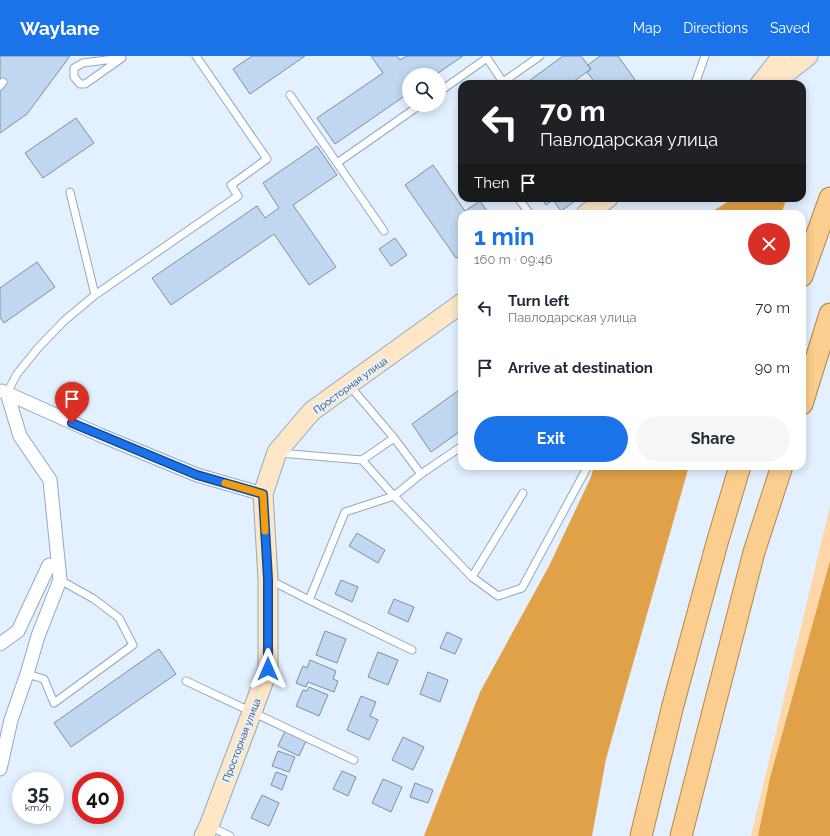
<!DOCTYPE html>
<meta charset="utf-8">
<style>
body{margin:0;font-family:Raleway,sans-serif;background:#f6f6f7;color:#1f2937;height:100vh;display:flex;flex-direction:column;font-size:15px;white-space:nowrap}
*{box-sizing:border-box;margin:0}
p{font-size:13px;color:#747a83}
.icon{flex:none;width:22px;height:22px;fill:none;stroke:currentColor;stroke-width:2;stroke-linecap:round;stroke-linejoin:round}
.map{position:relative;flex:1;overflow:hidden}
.panel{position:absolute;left:458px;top:154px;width:348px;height:260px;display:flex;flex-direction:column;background:#fff;border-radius:12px;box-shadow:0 2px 10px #0003}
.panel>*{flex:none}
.top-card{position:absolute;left:458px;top:24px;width:348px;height:122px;border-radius:12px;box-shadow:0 2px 10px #0003;background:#202124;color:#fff;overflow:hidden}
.tools{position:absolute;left:402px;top:12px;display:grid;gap:8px}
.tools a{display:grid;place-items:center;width:44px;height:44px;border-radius:50%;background:#fff;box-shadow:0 2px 10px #0003;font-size:20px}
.speed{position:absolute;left:12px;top:716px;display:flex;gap:8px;font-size:20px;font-weight:700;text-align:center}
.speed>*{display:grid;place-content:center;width:52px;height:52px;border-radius:50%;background:#fff;box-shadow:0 2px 10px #0003;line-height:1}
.speed small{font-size:10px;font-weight:400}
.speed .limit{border:6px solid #d22;background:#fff;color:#111}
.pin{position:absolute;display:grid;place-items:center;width:34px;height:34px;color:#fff;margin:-41px -17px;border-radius:50% 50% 50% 0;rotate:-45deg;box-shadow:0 0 4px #0007}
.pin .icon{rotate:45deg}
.me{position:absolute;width:44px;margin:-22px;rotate:0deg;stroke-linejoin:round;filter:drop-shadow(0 0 3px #0008)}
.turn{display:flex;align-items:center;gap:14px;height:84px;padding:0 16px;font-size:18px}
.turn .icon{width:52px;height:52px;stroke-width:2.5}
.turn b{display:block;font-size:28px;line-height:34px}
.then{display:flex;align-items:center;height:38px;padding:0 16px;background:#0003;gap:8px;font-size:15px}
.round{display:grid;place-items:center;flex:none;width:42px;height:42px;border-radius:21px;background:#f6f6f7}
.summary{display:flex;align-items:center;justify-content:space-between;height:68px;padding:0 16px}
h1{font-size:24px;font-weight:700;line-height:30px;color:#1a73e8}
.action{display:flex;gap:8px;margin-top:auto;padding:8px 16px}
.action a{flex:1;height:46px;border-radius:24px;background:#1a73e8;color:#fff;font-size:16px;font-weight:700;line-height:46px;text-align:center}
.action a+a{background:#f6f6f7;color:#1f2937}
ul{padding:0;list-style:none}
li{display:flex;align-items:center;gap:12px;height:60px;padding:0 16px}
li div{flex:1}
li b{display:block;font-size:15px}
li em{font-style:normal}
header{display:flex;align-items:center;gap:24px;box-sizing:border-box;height:56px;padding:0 20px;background:#1a73e8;color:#fff}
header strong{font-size:19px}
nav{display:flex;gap:22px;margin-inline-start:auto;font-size:14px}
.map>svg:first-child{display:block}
.green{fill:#fed7a9}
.forest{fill:#e1a149}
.building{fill:#c0d7ef;stroke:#7a90a6}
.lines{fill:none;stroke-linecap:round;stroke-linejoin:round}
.lane-casing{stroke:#92a9c0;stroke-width:9}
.street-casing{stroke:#92a9c0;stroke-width:15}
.secondary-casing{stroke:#92a9c0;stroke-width:21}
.primary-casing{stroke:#b48645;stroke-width:23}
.lane{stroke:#fff;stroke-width:7}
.street{stroke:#fff;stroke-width:13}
.secondary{stroke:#fde7c7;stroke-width:19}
.primary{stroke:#fbce8f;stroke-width:21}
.route-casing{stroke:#114b97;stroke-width:10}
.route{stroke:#1a73e8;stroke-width:7}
.slow{stroke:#f59e0b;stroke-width:7}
.labels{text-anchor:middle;stroke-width:4;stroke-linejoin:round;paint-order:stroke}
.street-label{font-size:10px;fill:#333d46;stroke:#e2f0ff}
</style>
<header>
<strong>Waylane</strong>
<nav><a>Map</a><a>Directions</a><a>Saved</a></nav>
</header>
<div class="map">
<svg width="830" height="780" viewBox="0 0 830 780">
<rect width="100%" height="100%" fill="#e2f0ff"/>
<path class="green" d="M830 450V780H751Z"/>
<path class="forest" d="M734 142H787L781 158H708Z
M594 410H689L606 703 592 780H424L480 636 549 510 591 421Z
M830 505V780H758L770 722Z"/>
<path class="building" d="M0 0H70L27 58 0 77Z
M252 0H305L250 38 233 13Z
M371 0H397L400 4 407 0H463L435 19H409V37L335 88 317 62 383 17Z
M563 0H581L591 13 570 28H532L529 25Z
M600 0H618L638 28H596L587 16 591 13 588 9Z
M76 62 94 87 43 122 25 97Z
M317 90 337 119 293 149 336 211 309 229 274 178 171 249 152 222 257 150 265 162 279 152 263 127Z
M433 109 465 155 480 145 489 158H462V198L456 202 405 129Z
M542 142H556L546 149Z
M556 142H579L561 155 553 144Z
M395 182 407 199 391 210 379 193Z
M37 206 55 231 4 267 0 261V232Z
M462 332V374L431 396 412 368Z
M357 477 385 494 378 507 349 490Z
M341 524 358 531 352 546 335 538Z
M394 543 414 551 408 566 388 557Z
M325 575 346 583 337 607 316 599Z
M447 576 462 583 455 598 440 592Z
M159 593 176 618 71 691 54 667Z
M378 596 398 604 388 629 368 621Z
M310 604 336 615 333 623 338 625 334 636 308 626 306 631 296 627 303 610 307 612Z
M428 616 448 624 440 646 420 638Z
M309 631 328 639 319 660 296 650 303 634 307 635Z
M361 640 376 646 370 660 378 664 369 684 347 674Z
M285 675 306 685 299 700 278 690Z
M403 681 424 691 413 714 392 704Z
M278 695 295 701 289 716 272 710Z
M342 715 356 721 348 740 333 733Z
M276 716 287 720 282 734 271 729Z
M383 723 402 731 391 756 372 747Z
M415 727 433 734 428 747 410 741Z
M262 739 279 747 269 770 251 762Z"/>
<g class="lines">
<defs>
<path id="lane" d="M122 2 85 28H80L74 21V12L83 7Z
M502 28 503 26 540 0
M695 28 705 0
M0 30 3 26
M439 36 487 2 503 26
M290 39 384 175
M337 107 420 49
M518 142 530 158
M95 239 238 140 231 129 267 103 196 0
M349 329 394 382 421 418
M7 337 17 318 38 292 64 265 95 239 70 136
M279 397 362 404 394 440 472 521 498 540 522 532 588 410
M362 404 394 382
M472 521 523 437
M270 524 309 544 412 594
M309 544 345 456 394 440 421 418 462 390
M27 618 44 623 54 647 133 589 119 562 94 543 60 524
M186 625 354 704
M209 770 230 780"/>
<path id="street" d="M2 335 100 379 197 419 263 438
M0 588 18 575 49 509
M0 713 11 664 27 618 38 580 60 524 50 424 20 380 7 337"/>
<path id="secondary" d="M760 28 782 0
M772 28 808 0
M586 158 608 142
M204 780 209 770 252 656 268 613V523L263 438 277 396 312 355 462 247"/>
<path id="primary" d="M802 220 830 142
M802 348 830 258
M641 780 673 649 717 487 740 410
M681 780 754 496 782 410"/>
</defs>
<use href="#lane" class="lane-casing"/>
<use href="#street" class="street-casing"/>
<use href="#secondary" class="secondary-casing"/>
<use href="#primary" class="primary-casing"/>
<use href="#lane" class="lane"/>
<use href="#street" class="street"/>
<use href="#secondary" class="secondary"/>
<use href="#primary" class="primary"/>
</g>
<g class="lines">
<defs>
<path id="route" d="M72 367 197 419 263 438 268 523V613"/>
</defs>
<use href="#route" class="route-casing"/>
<use href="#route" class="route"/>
<path class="slow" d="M225 427 263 438 265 475"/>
</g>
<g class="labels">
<g class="street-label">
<text transform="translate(350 329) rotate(-36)" y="4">Просторная улица</text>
<text transform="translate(241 684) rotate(-69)" y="4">Просторная улица</text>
</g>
</g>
</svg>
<div class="tools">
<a><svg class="icon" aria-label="search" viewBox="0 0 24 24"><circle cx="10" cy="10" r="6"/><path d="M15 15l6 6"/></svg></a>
</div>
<div class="speed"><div>35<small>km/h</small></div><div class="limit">40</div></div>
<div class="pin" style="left:72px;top:367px;background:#d93025"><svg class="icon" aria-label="arrive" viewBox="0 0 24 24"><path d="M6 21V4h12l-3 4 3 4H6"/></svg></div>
<svg class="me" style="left:268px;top:613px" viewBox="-20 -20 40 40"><path d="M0-17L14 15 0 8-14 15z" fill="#1a73e8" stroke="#fff" stroke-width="4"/></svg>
<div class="top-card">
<div class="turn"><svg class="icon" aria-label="left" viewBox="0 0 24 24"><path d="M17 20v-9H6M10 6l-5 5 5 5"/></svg><div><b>70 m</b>Павлодарская улица</div></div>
<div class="then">Then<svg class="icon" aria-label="arrive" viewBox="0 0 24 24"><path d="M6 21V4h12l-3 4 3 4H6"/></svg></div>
</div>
<section class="panel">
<div class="summary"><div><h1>1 min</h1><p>160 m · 09:46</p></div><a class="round" style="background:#d93025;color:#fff"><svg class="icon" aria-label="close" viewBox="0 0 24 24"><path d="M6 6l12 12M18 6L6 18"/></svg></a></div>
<ul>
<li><svg class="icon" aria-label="left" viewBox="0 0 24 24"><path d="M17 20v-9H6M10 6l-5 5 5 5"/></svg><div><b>Turn left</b><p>Павлодарская улица</p></div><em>70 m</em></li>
<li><svg class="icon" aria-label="arrive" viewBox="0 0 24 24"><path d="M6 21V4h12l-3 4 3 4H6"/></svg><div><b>Arrive at destination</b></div><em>90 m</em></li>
</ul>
<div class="action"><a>Exit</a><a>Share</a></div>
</section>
</div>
